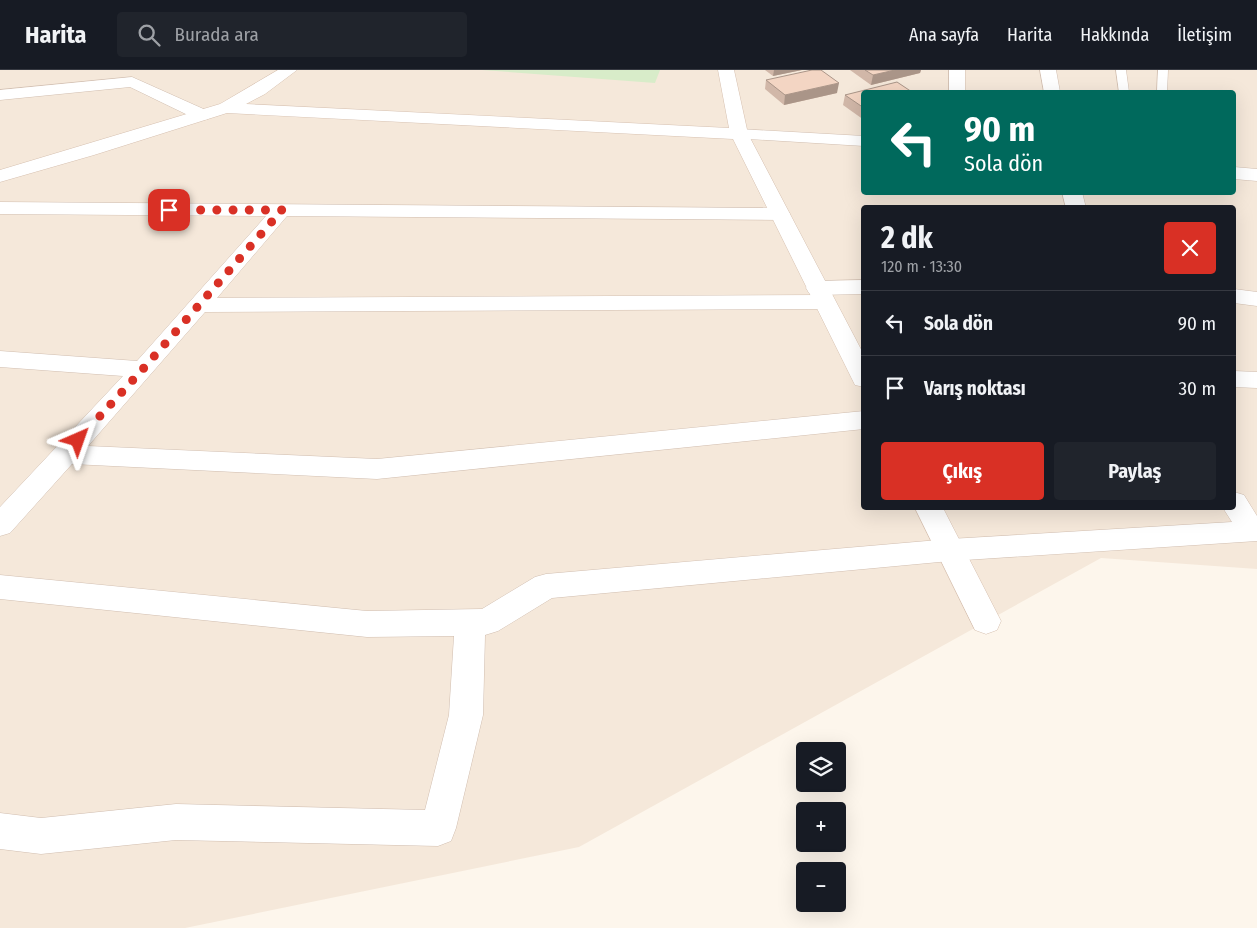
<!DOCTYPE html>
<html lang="tr">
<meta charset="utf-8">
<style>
body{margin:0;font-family:"Fira Sans Condensed",sans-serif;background:#20242c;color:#f1f3f6;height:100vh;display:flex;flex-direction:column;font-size:19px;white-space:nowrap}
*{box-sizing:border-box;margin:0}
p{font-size:16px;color:#9ea1a6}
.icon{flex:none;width:28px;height:28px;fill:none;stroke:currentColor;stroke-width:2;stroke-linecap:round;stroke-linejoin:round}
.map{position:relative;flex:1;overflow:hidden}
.panel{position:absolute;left:861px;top:135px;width:375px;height:305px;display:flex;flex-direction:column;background:#171b24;border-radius:5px;box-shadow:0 5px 20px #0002}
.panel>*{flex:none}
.guide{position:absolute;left:861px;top:20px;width:375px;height:105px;border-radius:5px;box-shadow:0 5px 20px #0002;background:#00695c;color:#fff;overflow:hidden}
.controls{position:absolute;left:796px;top:672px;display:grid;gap:10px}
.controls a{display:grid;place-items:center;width:50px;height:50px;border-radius:5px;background:#171b24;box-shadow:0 5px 20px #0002;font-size:25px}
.pin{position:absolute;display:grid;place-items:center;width:42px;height:42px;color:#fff;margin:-21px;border-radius:10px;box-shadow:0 2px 8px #0006}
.me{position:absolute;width:55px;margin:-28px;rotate:43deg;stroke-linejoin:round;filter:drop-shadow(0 0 4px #0008)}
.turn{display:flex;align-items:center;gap:18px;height:105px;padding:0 20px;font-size:22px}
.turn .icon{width:65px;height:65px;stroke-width:2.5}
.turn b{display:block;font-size:35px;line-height:42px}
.round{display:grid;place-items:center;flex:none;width:52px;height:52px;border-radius:5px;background:#20242c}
.head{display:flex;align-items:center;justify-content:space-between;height:85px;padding:0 20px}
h1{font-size:30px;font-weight:700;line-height:38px}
.cta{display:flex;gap:10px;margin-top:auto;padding:10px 20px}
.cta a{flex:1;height:58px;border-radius:5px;background:#d93025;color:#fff;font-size:20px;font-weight:700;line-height:58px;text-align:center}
.cta a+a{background:#20242c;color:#f1f3f6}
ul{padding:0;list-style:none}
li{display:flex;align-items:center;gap:15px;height:65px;padding:0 20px;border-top:1px solid #363941}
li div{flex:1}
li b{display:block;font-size:19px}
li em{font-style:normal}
header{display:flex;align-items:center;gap:30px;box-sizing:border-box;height:70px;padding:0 25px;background:#171b24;border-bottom:1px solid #363941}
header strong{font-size:24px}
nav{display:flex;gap:28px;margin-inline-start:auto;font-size:18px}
.search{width:350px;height:45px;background:#20242c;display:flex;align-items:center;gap:12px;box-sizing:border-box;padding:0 18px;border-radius:5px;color:#9ea1a6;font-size:19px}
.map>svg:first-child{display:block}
.residential{fill:#f5e8da;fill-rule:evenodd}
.green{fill:#d8ecc9}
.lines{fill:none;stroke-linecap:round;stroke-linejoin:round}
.lane-casing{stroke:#d1beb0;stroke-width:1}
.street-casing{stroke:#d1beb0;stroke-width:1}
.secondary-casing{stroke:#d6c0b0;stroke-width:1}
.lane{fill:#fff;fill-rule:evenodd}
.street{fill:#fff;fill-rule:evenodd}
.secondary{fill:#fff;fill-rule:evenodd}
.wall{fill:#d1b7a8}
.shaded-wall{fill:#aa9588}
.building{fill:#f3d5c3;stroke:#aa9588}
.route{stroke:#d93025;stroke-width:9;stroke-dasharray:0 16.2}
</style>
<header>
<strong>Harita</strong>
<div class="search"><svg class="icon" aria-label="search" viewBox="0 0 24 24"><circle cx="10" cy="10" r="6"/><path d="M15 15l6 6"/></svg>Burada ara</div>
<nav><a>Ana sayfa</a><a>Harita</a><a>Hakkında</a><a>İletişim</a></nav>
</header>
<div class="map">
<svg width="1257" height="858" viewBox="0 0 1257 858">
<rect width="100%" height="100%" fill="#fdf6ec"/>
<path class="residential" d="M0 0H1257V499L1101 488 579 777 185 858H0ZM864 22H1234V122H864ZM864 138H1234V438H864Z"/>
<path class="green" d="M482 0H660L655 13Z"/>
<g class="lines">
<defs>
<path id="lane" d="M1116 0H1126L1129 22H1119Z
M1158 0H1168L1167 22H1157Z"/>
<path id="street" d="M949 0H965V22H949Z
M1040 0H1056L1060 22H1044Z
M132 7 208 41 211 45 208 49 202 50 196 49 130 17 0 30V20Z
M739 59 864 66V76L733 68 730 64 733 60Z
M1234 97 1257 99V111L1234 109Z
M1062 122H1082L1086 138H1066Z
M0 132 780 138 787 140 790 144 787 148 780 150 287 146 217 228 824 225 832 227 835 232 832 237 824 239 205 242 88 376 377 389 864 341V359L377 409 72 394 10 463 0 466V437L123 306 0 297V281L137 291 266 146 0 144Z
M864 210V224L817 225 809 223 806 218 809 213 817 211Z
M1234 219 1257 222V236L1234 233Z
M1234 301 1257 302V318L1234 317Z
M1234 422 1244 425 1257 446V471L950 491 552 528 498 561 485 565 483 645 456 758 451 771 438 776 176 770 41 784 0 779V743L41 748 176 734 425 740 449 645 454 566 367 567 0 529V505L367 541 482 539 535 507 546 504 950 469 1232 452 1223 438H1234Z"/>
<path id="secondary" d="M278 0H297L265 24 246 34 729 58 718 0H734L748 64 864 285V317L855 315 852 309 733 69 227 43 94 85 0 112V100L220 34Z
M915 438H943L1001 551 997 560 986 564 975 560Z"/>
</defs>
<use href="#lane" class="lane-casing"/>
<use href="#street" class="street-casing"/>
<use href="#secondary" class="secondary-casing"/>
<use href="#lane" class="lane"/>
<use href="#street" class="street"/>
<use href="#secondary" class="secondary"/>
</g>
<path class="wall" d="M765 0H802L773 6Z
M850 0H921L920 3 871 15Z
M766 10 837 23 784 35 765 19Z
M864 22V50L843 35 845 25Z"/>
<path class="shaded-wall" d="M774 0H802L773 6Z
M895 0H921L920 3 871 15 873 5Z
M839 13 837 23 784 35 785 25Z"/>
<path class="building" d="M812 0H821L839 13 785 25 766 10Z
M865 0H895L873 5Z
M897 12 912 22H864V38L845 25Z"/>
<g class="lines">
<path class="route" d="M78 370 143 299 282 140H169"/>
</g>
</svg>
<div class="controls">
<a><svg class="icon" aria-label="layers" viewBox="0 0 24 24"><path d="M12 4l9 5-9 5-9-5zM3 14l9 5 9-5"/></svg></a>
<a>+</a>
<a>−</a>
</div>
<div class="pin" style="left:169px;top:140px;background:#d93025"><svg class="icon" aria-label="arrive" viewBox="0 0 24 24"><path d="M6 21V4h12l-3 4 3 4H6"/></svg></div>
<svg class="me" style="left:78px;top:370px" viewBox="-20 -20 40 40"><path d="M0-17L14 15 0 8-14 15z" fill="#d93025" stroke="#fff" stroke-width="4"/></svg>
<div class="guide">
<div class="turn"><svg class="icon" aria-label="left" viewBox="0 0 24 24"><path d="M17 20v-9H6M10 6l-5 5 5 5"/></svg><div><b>90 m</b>Sola dön</div></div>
</div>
<section class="panel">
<div class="head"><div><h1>2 dk</h1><p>120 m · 13:30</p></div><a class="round" style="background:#d93025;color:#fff"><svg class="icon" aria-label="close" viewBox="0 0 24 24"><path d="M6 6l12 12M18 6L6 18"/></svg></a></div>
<ul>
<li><svg class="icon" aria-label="left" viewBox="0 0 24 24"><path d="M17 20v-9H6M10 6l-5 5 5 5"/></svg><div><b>Sola dön</b></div><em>90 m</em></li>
<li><svg class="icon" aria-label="arrive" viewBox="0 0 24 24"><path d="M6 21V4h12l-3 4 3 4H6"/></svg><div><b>Varış noktası</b></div><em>30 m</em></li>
</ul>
<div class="cta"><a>Çıkış</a><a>Paylaş</a></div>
</section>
</div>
